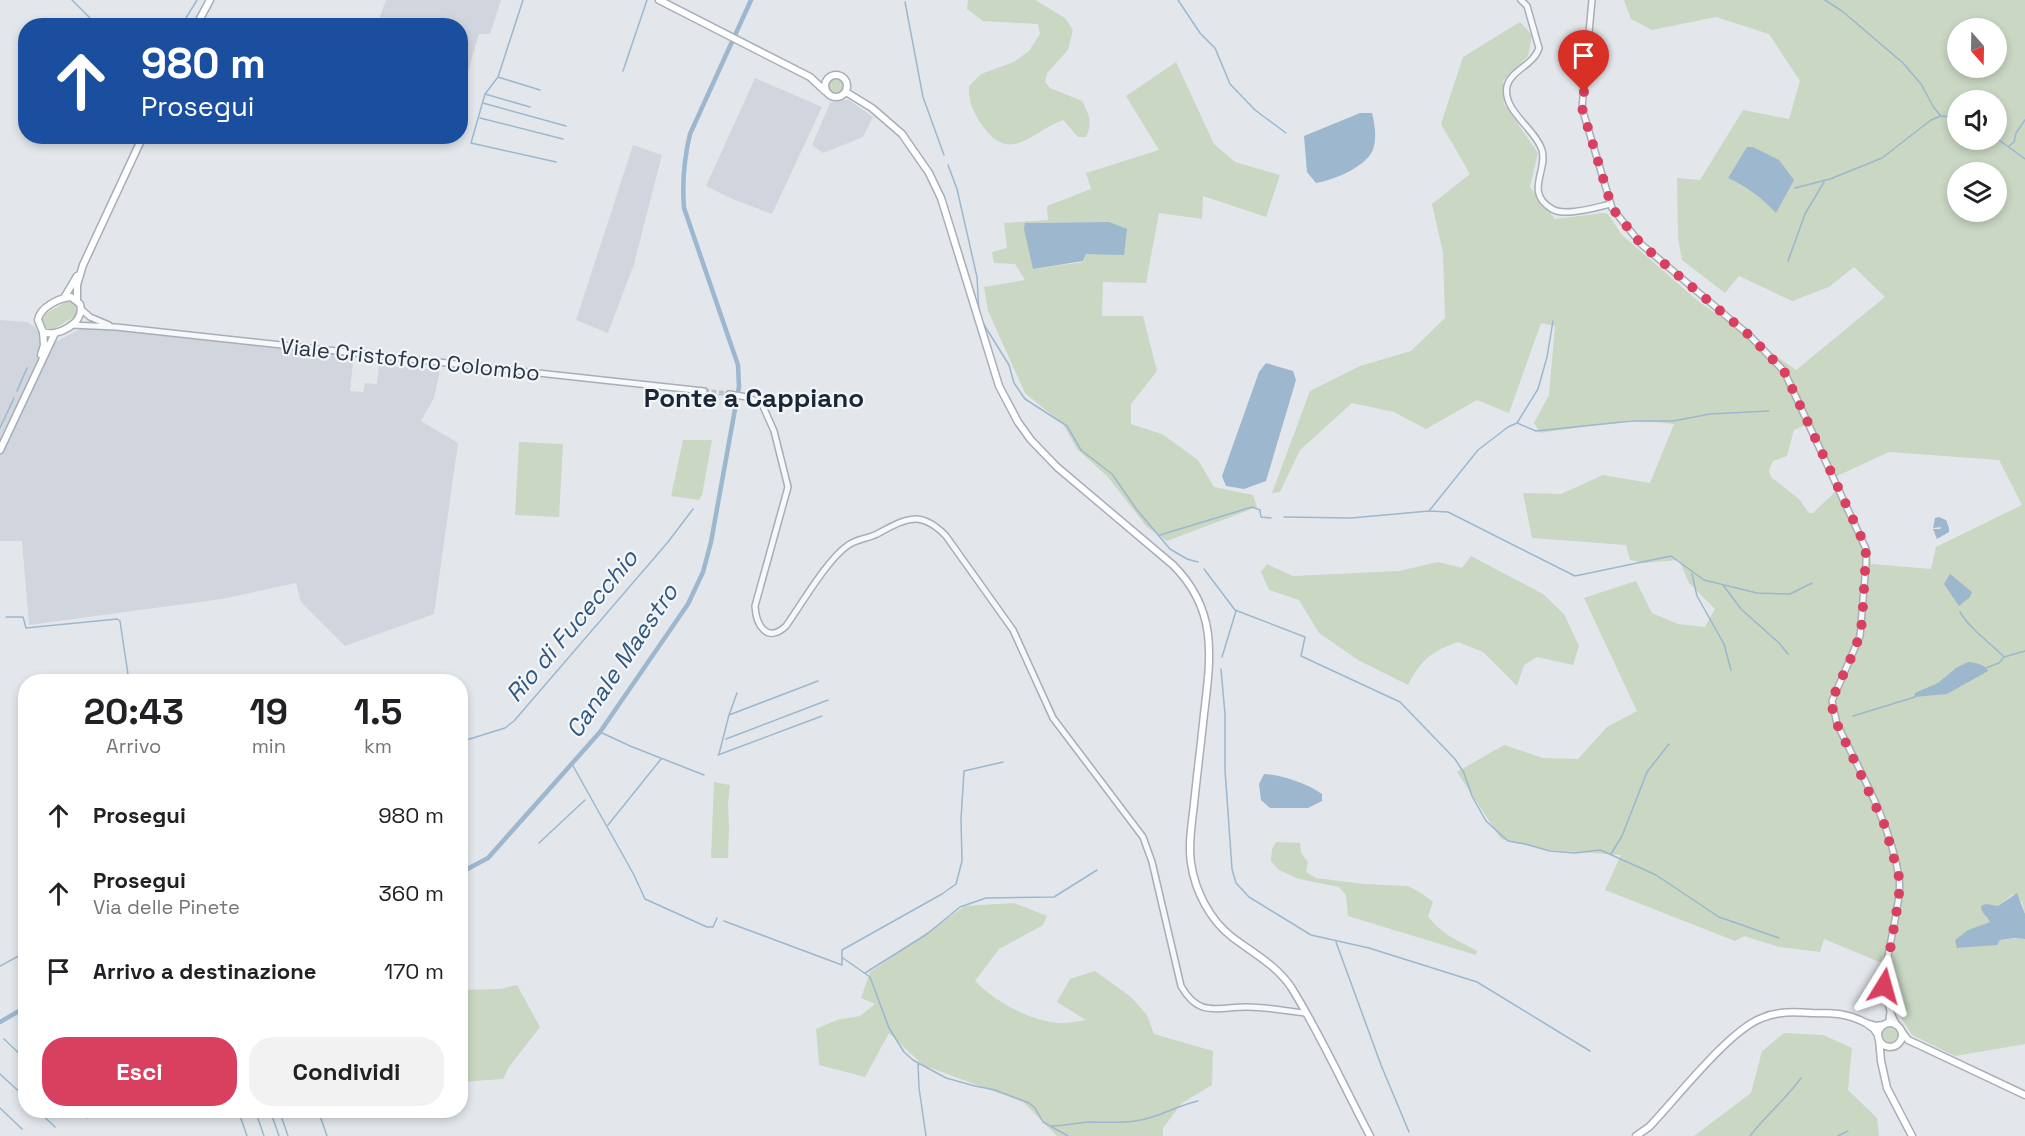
<!DOCTYPE html>
<html lang="it">
<style>
body{margin:0;font-family:"Space Grotesk",sans-serif;background:#f2f2f2;color:#202124;height:100vh;display:flex;flex-direction:column;font-size:22px;white-space:nowrap}
*{box-sizing:border-box;margin:0}
p{font-size:20px;color:#757577}
.icon{flex:none;width:33px;height:33px;fill:none;stroke:currentColor;stroke-width:2;stroke-linecap:round;stroke-linejoin:round}
.map{position:relative;flex:1;overflow:hidden}
.drawer{position:absolute;left:18px;top:674px;width:450px;height:444px;display:flex;flex-direction:column;background:#fff;border-radius:24px;box-shadow:0 3px 9px #0003}
.drawer>*{flex:none}
.hud{position:absolute;left:18px;top:18px;width:450px;height:126px;border-radius:24px;box-shadow:0 3px 9px #0003;background:#1a4fa0;color:#fff;overflow:hidden}
.needle{width:39px;rotate:160deg}
.tools{position:absolute;left:1947px;top:18px;display:grid;gap:12px}
.tools a{display:grid;place-items:center;width:60px;height:60px;border-radius:50%;background:#fff;box-shadow:0 3px 9px #0003;font-size:30px}
.pin{position:absolute;display:grid;place-items:center;width:51px;height:51px;color:#fff;margin:-62px -26px;border-radius:50% 50% 50% 0;rotate:-45deg;box-shadow:0 0 6px #0007}
.pin .icon{rotate:45deg}
.me{position:absolute;width:66px;margin:-33px;rotate:8deg;stroke-linejoin:round;filter:drop-shadow(0 0 4px #0008)}
.turn{display:flex;align-items:center;gap:21px;height:126px;padding:0 24px;font-size:27px}
.turn .icon{width:78px;height:78px;stroke-width:2.5}
.turn b{display:block;font-size:42px;line-height:51px}
.eta{display:flex;justify-content:space-evenly;align-items:center;height:102px;text-align:center}
.eta b{font-size:36px;font-weight:600;line-height:42px}
.primary-button{display:flex;gap:12px;margin-top:auto;padding:12px 24px}
.primary-button a{flex:1;height:69px;border-radius:24px;background:#d94060;color:#fff;font-size:24px;font-weight:600;line-height:69px;text-align:center}
.primary-button a+a{background:#f2f2f2;color:#202124}
ul{padding:0;list-style:none}
li{display:flex;align-items:center;gap:18px;height:78px;padding:0 24px}
li div{flex:1}
li b{display:block;font-size:22px}
li em{font-style:normal}
.map>svg:first-child{display:block}
.built{fill:#d1d6de}
.green{fill:#c9d7c3;fill-rule:evenodd}
.water{fill:#9cb7ce}
.lines{fill:none;stroke-linecap:round;stroke-linejoin:round}
.stream{stroke:#9cb7ce;stroke-width:1.5}
.canal{stroke:#9cb7ce;stroke-width:4.5}
.tertiary-tunnel{stroke:#bec3cb;stroke-width:5;stroke-dasharray:5 2.5;stroke-linecap:butt}
.tertiary-casing{stroke:#a7aeb7;stroke-width:8}
.secondary-casing{stroke:#a7aeb7;stroke-width:9}
.tertiary{stroke:#f6f8fa;stroke-width:5}
.secondary{stroke:#fff;stroke-width:6}
.route{stroke:#d94060;stroke-width:10;stroke-dasharray:0 18}
.labels{text-anchor:middle;stroke-width:4.5;stroke-linejoin:round;paint-order:stroke}
.street-label{font-size:22px;fill:#293546;stroke:#f3f6f9}
.water-label{font-size:24px;font-style:italic;fill:#30577d;stroke:#f3f6f9}
.quarter-label{font-size:26px;font-weight:bold;fill:#1b2637;stroke:#f3f6f9}
</style>
<div class="map">
<svg width="2025" height="1136" viewBox="0 0 2025 1136">
<rect width="100%" height="100%" fill="#e3e7ec"/>
<path class="built" d="M386 0H501L490 34H479L461 95 460 26 377 25Z
M755 78 822 107 772 214 730 198 706 186Z
M840 100H849L873 117 863 137 823 153 812 145 830 103Z
M633 145 662 155 634 264 608 333 576 320Z
M0 320 27 322 35 327 41 337 57 341 86 326 354 354 350 391 363 392 365 383 377 384 379 365 440 370 434 398 421 421 458 443 434 614 345 646 301 602 296 583 222 599 29 625 22 541H0Z"/>
<path class="green" d="M968 0H1035L1065 18 1073 30 1068 50 1047 73 1045 82 1050 88 1082 101C1089 114 1093 123 1086 137H1078L1063 120C1032 131 1010 166 982 125 974 113 968 102 969 86L981 74 1014 62 1029 51 1040 34 1038 24 983 21 967 9Z
M1624 0H2025V914L2022 902 2013 894 1998 906H1988L1986 918 1991 922 1968 930 1957 948C1980 948 2002 936 2025 939V1044L1955 1056 1912 1035 1900 1016 1882 963 1824 939 1820 952 1779 947 1744 936 1735 941 1605 890 1621 855 1549 850 1501 839 1457 772 1504 745 1543 758 1578 759 1607 727 1637 711 1584 598 1636 581 1652 613 1678 624 1705 627 1715 609 1689 583 1679 560 1644 563 1630 560 1626 545 1532 538 1523 493 1561 494 1603 475 1650 483 1674 424 1631 420 1540 433 1534 423 1549 395 1555 326 1541 323 1509 413 1477 400 1426 429 1394 412 1352 403 1300 450 1280 492 1272 493 1310 391 1360 366 1411 351 1445 318 1443 253 1432 204 1470 174 1441 124 1463 57 1520 22 1532 35 1528 56 1503 81 1504 104 1538 153 1530 187 1555 219 1603 213 1608 214 1622 235 1698 301 1796 370 1885 297 1854 267 1829 287 1792 301 1739 276 1725 293 1682 260 1678 238 1677 178 1700 180 1743 110 1789 119 1800 81 1769 34 1716 17 1652 30 1631 19ZM1958 28H1996V68H1958ZM1958 100H1996V140H1958ZM1747 148 1776 212C1761 197 1747 187 1728 178ZM1958 172H1996V212H1958ZM1807 424 1836 491 1813 513H1809L1799 499 1771 477 1769 470 1773 461 1787 456 1794 430ZM1889 452 1999 460 2022 505 1936 547 1931 569 1871 564 1870 548 1835 477Z
M1176 62 1214 144 1235 162 1280 175 1266 217 1203 196 1202 219 1159 213 1146 283 1103 282 1102 316H1143L1157 371 1131 404V424L1162 434 1198 460 1214 487 1253 495 1257 507 1167 541 1147 527 1107 476 1077 449 1063 424 1025 393 988 311 984 287 1025 280 1015 264 994 263 992 252 1007 248 1004 223 1048 220 1047 206 1091 189 1086 173 1159 150 1126 96ZM1109 222 1095 253 1086 254 1083 262 1034 269 1025 223Z
M826 87a9 9 0 1 1 18 0a9 9 0 1 1-18 0Z
M66 302H71L76 306 77 314 75 316 54 329 46 328 43 320 45 314Z
M683 440H712L702 495 699 500 671 496Z
M519 442 563 444 559 517 515 515Z
M1471 556 1543 594 1564 614 1579 646 1573 665 1537 657 1524 665 1517 686 1483 652 1458 642C1430 652 1422 659 1408 685L1358 660 1319 633 1299 600 1269 590 1261 572 1267 564 1293 576 1399 571 1438 562 1462 568Z
M714 782 730 785 728 803 729 828 728 858H711Z
M1276 842 1300 843 1301 853 1308 862 1306 872 1316 878 1364 884 1408 886 1421 893 1433 902 1428 916C1439 933 1459 941 1477 951L1476 955 1348 916 1346 895 1339 887 1299 879 1279 870 1271 861 1272 849Z
M1014 903 1047 916 1043 925 999 949 975 981C994 1001 1033 1023 1062 1023 1070 1023 1078 1021 1086 1020L1057 1002 1070 979 1095 971 1131 997 1147 1015 1154 1034 1213 1051 1212 1085 1182 1103 1163 1128V1136H1057L1023 1102 923 1065 889 1033 865 1077 819 1065 816 1029 837 1020 860 1016 875 1004 861 998 870 972 965 906Z
M517 985 540 1027 509 1067 503 1079 461 1082V990L500 989Z
M1881 1035a9 9 0 1 1 18 0a9 9 0 1 1-18 0Z
M1784 1033 1823 1035 1852 1048 1848 1090 1877 1118 1879 1136H1694L1751 1093 1762 1051Z"/>
<path class="water" d="M1360 113H1372C1375 125 1378 144 1370 155 1360 169 1333 180 1316 183L1307 172 1304 136Z
M1747 147H1753L1779 160 1794 180 1776 213C1761 197 1747 187 1728 178Z
M1109 222 1127 229 1124 255 1086 254 1083 261 1033 269 1024 229 1025 223Z
M1266 363 1293 371 1296 380 1266 481 1244 489 1226 486 1222 476 1259 372Z
M1939 517 1946 520 1949 528V532L1937 539 1933 529H1940L1941 527 1933 528 1935 518Z
M1950 574 1972 592 1970 597 1959 606 1944 584Z
M1968 662C1975 663 1984 663 1988 671L1947 694 1914 697 1915 693 1938 683 1956 668Z
M1264 774C1280 774 1309 784 1322 794V801L1308 808H1270L1261 800 1259 784Z
M2017 893 2025 914V939L2015 938 2000 940 1997 945 1957 948 1955 940 1968 930 1990 922 1982 911 1981 906 1986 904 1998 906Z"/>
<g class="lines">
<path class="stream" d="M72 0 98 26
M523 0 498 77 485 94 471 143 556 162
M1178 0 1200 33 1215 48 1230 84 1255 110 1286 133
M1825 0 1842 11 1903 63 1921 84 1934 108 1941 116
M905 2 923 97 944 155
M181 26 197 0
M623 71 647 0
M498 77 540 90
M485 94 530 107
M483 103 566 126
M480 118 563 139
M1996 138 2025 159
M2009 146 2014 142 2016 133 2025 120
M948 165 957 189 977 277 979 313
M1795 188 1830 179 1882 158 1931 120 1941 116 1958 117
M1788 261 1805 214 1824 182
M983 323 1009 365 1014 383 1025 399 1067 426 1081 450 1112 474 1137 510 1170 549 1187 559 1198 562
M17 391 27 368
M1517 423 1536 431 1632 421H1673L1710 414 1769 411
M0 428 14 398
M1429 511 1478 450 1508 427 1517 423 1538 389 1547 357 1553 321
M1284 517 1351 518 1429 511 1448 512 1575 576 1671 556 1704 580 1757 593 1790 594 1812 583
M1160 535 1252 507 1260 510 1261 517 1271 518
M1204 569 1235 610 1305 637 1301 656 1400 702 1455 759 1464 773 1472 796 1486 821 1508 841 1525 844 1550 851 1575 853 1600 850 1605 852 1656 875 1719 917 1779 938
M1692 574 1697 596 1724 644 1731 670
M1723 585 1741 609 1779 643 1788 654
M1960 612C1970 629 1989 642 2003 656
M6 617H23L26 628 117 619 120 621 129 681
M1222 657 1236 611
M1986 668 1999 663 2004 657 2025 651
M1221 669 1225 714V770L1232 869 1236 883 1249 897 1311 935 1369 948 1477 982 1590 1051
M729 715 818 681
M1853 716 1915 697
M600 732 630 746 704 775
M726 739 828 700
M460 742 505 728 514 721 668 542 693 509
M719 754 729 715 737 693
M718 755 822 716
M572 764 634 875 645 899 707 927H713L717 918
M608 825 661 759
M539 843 585 800
M1611 854 1622 836 1647 772 1669 744
M724 921 842 965V950L942 894 956 884 962 861 961 819 964 771 1003 762
M1336 942 1381 1065 1409 1132
M843 958 870 977 889 1028 904 1052 913 1060 946 1078 975 1086 995 1090 1029 1103 1035 1108 1043 1122 1068 1136
M0 966 26 952
M865 973 927 934 960 907 986 898 1054 897 1097 870
M4 1039 26 1060
M918 1063 919 1088 926 1136
M0 1074 26 1098
M0 1108 22 1129
M37 1110 55 1127
M78 1110 87 1118
M238 1110 247 1136
M255 1110 264 1136
M270 1110 279 1136
M279 1110 288 1136
M318 1110 327 1136
M1051 1126C1064 1126 1076 1123 1088 1122 1109 1122 1129 1124 1149 1118 1166 1113 1180 1105 1198 1101
M1750 1136C1766 1115 1786 1099 1801 1078
M1838 1136 1848 1131"/>
<path class="canal" d="M460 873 488 858 600 732 688 604 703 572 711 542 739 387 738 365 684 208C682 183 684 159 690 134L751 0
M0 1022 26 1007"/>
<path class="tertiary-tunnel" d="M704 391 729 394"/>
<defs>
<path id="tertiary" d="M1521 0 1527 6 1539 48C1534 65 1511 70 1507 86 1502 111 1535 128 1542 150 1548 171 1524 192 1552 209 1565 217 1596 207 1611 204
M1592 0 1582 108 1612 208 1641 244 1750 336 1784 371 1866 549V564L1860 636 1832 701 1837 724C1861 773 1890 823 1899 877 1901 889 1898 902 1896 914 1890 952 1875 989 1897 1025
M82 310 90 317 109 325
M71 325 116 327 704 391
M729 394 747 397 762 404 774 431 788 487 755 606C756 625 767 644 786 626 801 605 827 560 847 546 856 539 867 539 877 534 905 519 920 509 946 536L1013 630 1053 718 1143 837 1152 862 1181 986C1199 1018 1217 1007 1247 1007 1266 1007 1286 1011 1305 1013
M1886 1024 1889 1021 1890 1011"/>
<path id="secondary" d="M659 0 810 77 825 91
M196 26 210 0
M825 86a11 11 0 1 1 22 0a11 11 0 1 1-22 0Z
M846 92 872 108 902 134 929 173 941 198 950 227 999 386 1018 422 1031 440 1057 467 1173 565C1218 610 1211 656 1204 714 1201 744 1197 774 1194 804 1192 823 1188 844 1191 863 1195 891 1210 920 1232 937 1253 953 1276 965 1291 987 1321 1035 1344 1087 1370 1136
M71 297 80 304C86 323 56 338 43 332L38 320C40 307 59 298 71 297Z
M64 298 77 276
M77 299V285L83 265 143 136
M41 355 44 345 43 332
M0 450 55 333
M1878 1035a12 12 0 1 1 24 0a12 12 0 1 1-24 0Z
M1902 1032 1908 1040 1919 1045 2025 1095
M1878 1035 1874 1029 1866 1023 1876 1026 1883 1025
M1879 1039 1881 1061 1887 1088 1912 1136
M1636 1136 1649 1127C1676 1099 1729 1030 1762 1018 1778 1011 1795 1012 1812 1013 1834 1013 1847 1013 1866 1023"/>
</defs>
<use href="#tertiary" class="tertiary-casing"/>
<use href="#secondary" class="secondary-casing"/>
<use href="#tertiary" class="tertiary"/>
<use href="#secondary" class="secondary"/>
</g>
<g class="lines">
<path class="route" d="M1584 92 1582 108 1612 208 1641 244 1750 336 1784 371 1863 541 1866 554 1862 623 1856 647 1834 695 1832 707 1837 724 1885 826 1899 877V897L1884 986"/>
</g>
<g class="labels">
<g class="street-label">
<text transform="translate(410 359) rotate(6)" y="8">Viale Cristoforo Colombo</text>
</g>
<g class="water-label">
<text transform="translate(572 626) rotate(-50)" y="8">Rio di Fucecchio</text>
<text transform="translate(622 661) rotate(-56)" y="8">Canale Maestro</text>
</g>
<g class="quarter-label">
<text x="754" y="407">Ponte a Cappiano</text>
</g>
</g>
</svg>
<div class="tools">
<a><svg class="needle" viewBox="-14 -14 28 28"><path d="M0-13l5 13h-10z" fill="#e53935"/><path d="M0 13l5-13h-10z" fill="#757577"/></svg></a>
<a><svg class="icon" aria-label="sound" viewBox="0 0 24 24"><path d="M4 9h4l5-4v14l-5-4H4zM17 9q2 3 0 6"/></svg></a>
<a><svg class="icon" aria-label="layers" viewBox="0 0 24 24"><path d="M12 4l9 5-9 5-9-5zM3 14l9 5 9-5"/></svg></a>
</div>
<div class="pin" style="left:1584px;top:92px;background:#d93025"><svg class="icon" aria-label="arrive" viewBox="0 0 24 24"><path d="M6 21V4h12l-3 4 3 4H6"/></svg></div>
<svg class="me" style="left:1884px;top:986px" viewBox="-20 -20 40 40"><path d="M0-17L14 15 0 8-14 15z" fill="#d94060" stroke="#fff" stroke-width="4"/></svg>
<div class="hud">
<div class="turn"><svg class="icon" aria-label="ahead" viewBox="0 0 24 24"><path d="M12 20V5M6 11l6-6 6 6"/></svg><div><b>980 m</b>Prosegui</div></div>
</div>
<section class="drawer">
<div class="eta">
<div><b>20:43</b><p>Arrivo</p></div>
<div><b>19</b><p>min</p></div>
<div><b>1.5</b><p>km</p></div>
</div>
<ul>
<li><svg class="icon" aria-label="ahead" viewBox="0 0 24 24"><path d="M12 20V5M6 11l6-6 6 6"/></svg><div><b>Prosegui</b></div><em>980 m</em></li>
<li><svg class="icon" aria-label="ahead" viewBox="0 0 24 24"><path d="M12 20V5M6 11l6-6 6 6"/></svg><div><b>Prosegui</b><p>Via delle Pinete</p></div><em>360 m</em></li>
<li><svg class="icon" aria-label="arrive" viewBox="0 0 24 24"><path d="M6 21V4h12l-3 4 3 4H6"/></svg><div><b>Arrivo a destinazione</b></div><em>170 m</em></li>
</ul>
<div class="primary-button"><a>Esci</a><a>Condividi</a></div>
</section>
</div>
